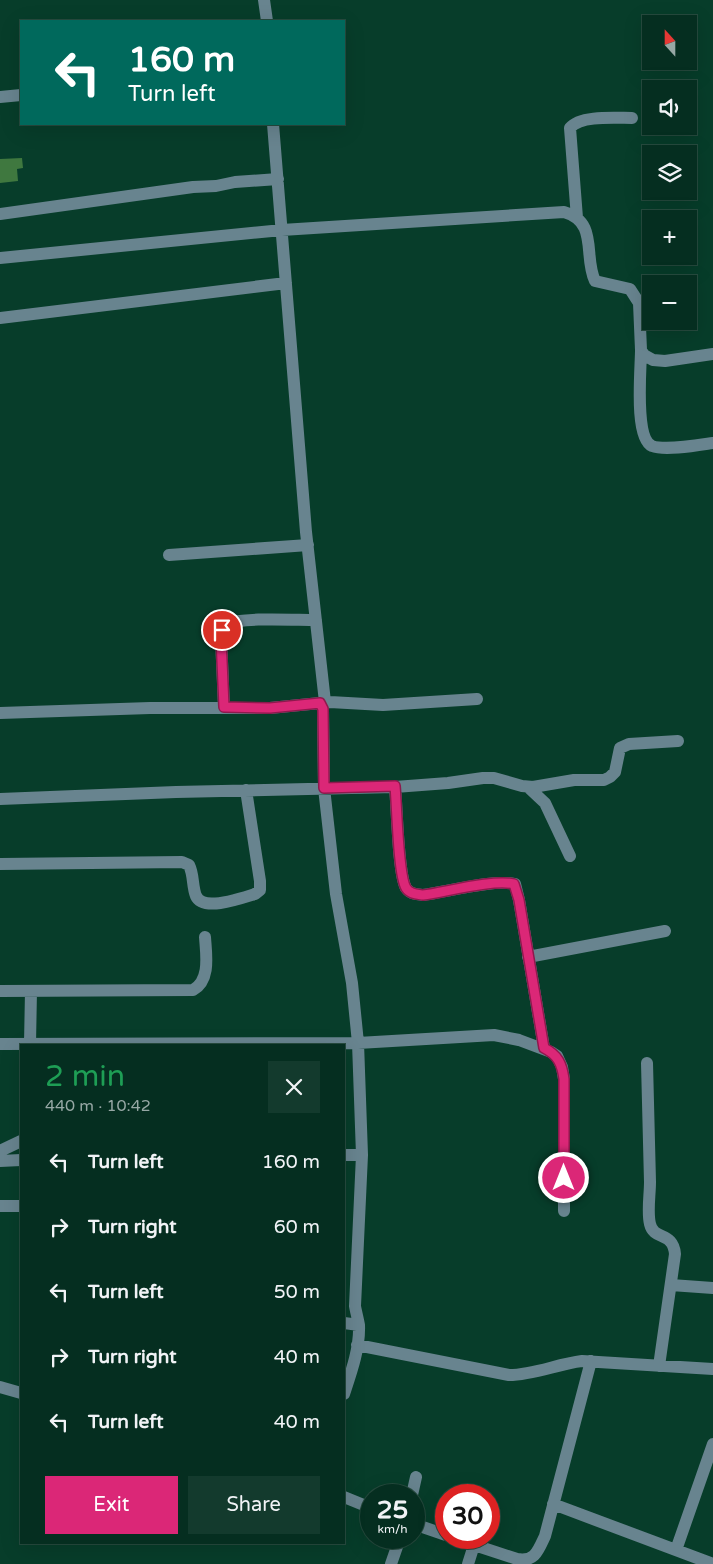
<!DOCTYPE html>
<meta charset="utf-8">
<style>
body{margin:0;font-family:"Varela Round",sans-serif;background:#133a2d;color:#f1f3f6;height:100vh;display:flex;flex-direction:column;font-size:19px;white-space:nowrap}
*{box-sizing:border-box;margin:0}
p{font-size:16px;color:#97a8a5}
.icon{flex:none;width:28px;height:28px;fill:none;stroke:currentColor;stroke-width:2;stroke-linecap:round;stroke-linejoin:round}
.map{position:relative;flex:1;overflow:hidden}
.sheet{position:absolute;left:20px;top:1044px;width:325px;height:500px;display:flex;flex-direction:column;background:#052e20;border-radius:0px;box-shadow:0 5px 20px #0002,0 0 0 1px #264a3e}
.sheet>*{flex:none}
.top-card{position:absolute;left:20px;top:20px;width:325px;height:105px;border-radius:0px;box-shadow:0 5px 20px #0002,0 0 0 1px #264a3e;background:#00695c;color:#fff;overflow:hidden}
.needle{width:32px;rotate:339deg}
.buttons{position:absolute;left:642px;top:15px;display:grid;gap:10px}
.buttons a{display:grid;place-items:center;width:55px;height:55px;border-radius:0px;background:#052e20;box-shadow:0 5px 20px #0002,0 0 0 1px #264a3e;font-size:25px}
.speed{position:absolute;left:360px;top:1484px;display:flex;gap:10px;font-size:25px;font-weight:700;text-align:center}
.speed>*{display:grid;place-content:center;width:65px;height:65px;border-radius:50%;background:#052e20;box-shadow:0 5px 20px #0002,0 0 0 1px #264a3e;line-height:1}
.speed small{font-size:12px;font-weight:400}
.speed .limit{border:8px solid #d22;background:#fff;color:#111}
.pin{position:absolute;display:grid;place-items:center;width:42px;height:42px;color:#fff;margin:-21px;border:2px solid #fff;border-radius:50%;box-shadow:0 1px 5px #0007}
.me{position:absolute;width:55px;margin:-28px;rotate:0deg;stroke-linejoin:round;filter:drop-shadow(0 0 4px #0008)}
.turn{display:flex;align-items:center;gap:18px;height:105px;padding:0 25px;font-size:22px}
.turn .icon{width:65px;height:65px;stroke-width:2.5}
.turn b{display:block;font-size:35px;line-height:42px}
.round{display:grid;place-items:center;flex:none;width:52px;height:52px;border-radius:0px;background:#133a2d}
.summary{display:flex;align-items:center;justify-content:space-between;height:85px;padding:0 25px}
h1{font-size:30px;font-weight:600;line-height:38px;color:#1e9e55}
.button{display:flex;gap:10px;margin-top:auto;padding:10px 25px}
.button a{flex:1;height:58px;border-radius:0px;background:#db2777;color:#fff;font-size:20px;font-weight:600;line-height:58px;text-align:center}
.button a+a{background:#133a2d;color:#f1f3f6}
ul{padding:0;list-style:none}
li{display:flex;align-items:center;gap:15px;height:65px;padding:0 25px}
li div{flex:1}
li b{display:block;font-size:19px}
li em{font-style:normal}
.map>svg:first-child{display:block}
.building{fill:#3f783f}
.lines{fill:none;stroke-linecap:round;stroke-linejoin:round}
.minor{stroke:#68848f;stroke-width:12}
.route-casing{stroke:#8e194d;stroke-width:12}
.route{stroke:#db2777;stroke-width:9}
</style>
<div class="map">
<svg width="713" height="1564" viewBox="0 0 713 1564">
<rect width="100%" height="100%" fill="#073d2a"/>
<path class="building" d="M22 158 23 168 17 169 18 181 0 183V159Z"/>
<g class="lines">
<path class="minor" d="M264 0 267 21
M0 97 21 95
M273 124 306 532 325 702
M0 214 193 187 216 186 235 182 278 179
M577 218 570 128C580 115 616 118 632 118
M0 258 282 230 564 212C599 222 583 256 595 281L630 289 639 303 641 350 644 355 653 360 665 361 713 354
M0 318 286 283
M641 350C641 369 634 438 652 446 665 451 699 445 713 443
M169 555 308 545
M320 703 323 709 324 788 336 894 352 983 358 1043 362 1155 355 1306C356 1312 358 1319 359 1325 360 1348 351 1373 344 1394
M224 707 221 638 222 630 225 624C244 617 293 620 316 620
M0 713 150 708H270L330 702 383 705 477 699
M395 787C397 806 398 875 406 888 410 894 416 894 423 895 446 892 494 879 515 884L519 900 544 1048
M528 787 545 803 570 856
M0 799 176 792 395 787 448 783 483 778H494L522 786 533 787 574 780H604L610 777 615 772 620 748 629 744 678 741
M0 864 182 862 189 865C194 875 192 886 196 896 203 912 242 898 255 894L260 890V881L246 790
M528 957 665 931
M0 991 193 990C211 980 206 954 205 937
M0 1044 358 1043 494 1035 519 1040 551 1052 557 1056 562 1067 564 1079V1211
M30 1044 31 991
M647 1063C648 1102 649 1142 650 1182 650 1195 647 1212 650 1224 654 1241 673 1231 675 1254L659 1366
M0 1151 21 1141
M344 1155H362
M0 1161 21 1160
M0 1206H21
M671 1285 713 1288
M344 1323 359 1325
M357 1345 509 1375C534 1375 557 1364 582 1361L713 1369
M0 1387 21 1393
M412 1495 416 1477
M344 1497 371 1508
M553 1504 713 1564
M414 1524 446 1535
M453 1538 517 1559C535 1562 538 1551 545 1536L591 1361
M676 1550 713 1444
M391 1564 400 1538
M468 1564 474 1545"/>
</g>
<g class="lines">
<defs>
<path id="route" d="M222 630 221 638 224 707 270 708 320 703 323 709 324 788 395 786C397 806 398 875 406 888 410 894 416 894 423 895 446 892 493 879 514 884L519 900 544 1048C558 1055 562 1064 564 1079V1178"/>
</defs>
<use href="#route" class="route-casing"/>
<use href="#route" class="route"/>
</g>
</svg>
<div class="buttons">
<a><svg class="needle" viewBox="-14 -14 28 28"><path d="M0-13l5 13h-10z" fill="#e53935"/><path d="M0 13l5-13h-10z" fill="#97a8a5"/></svg></a>
<a><svg class="icon" aria-label="sound" viewBox="0 0 24 24"><path d="M4 9h4l5-4v14l-5-4H4zM17 9q2 3 0 6"/></svg></a>
<a><svg class="icon" aria-label="layers" viewBox="0 0 24 24"><path d="M12 4l9 5-9 5-9-5zM3 14l9 5 9-5"/></svg></a>
<a>+</a>
<a>−</a>
</div>
<div class="speed"><div>25<small>km/h</small></div><div class="limit">30</div></div>
<div class="pin" style="left:222px;top:630px;background:#d93025"><svg class="icon" aria-label="arrive" viewBox="0 0 24 24"><path d="M6 21V4h12l-3 4 3 4H6"/></svg></div>
<svg class="me" style="left:564px;top:1178px" viewBox="-20 -20 40 40"><circle r="17" fill="#db2777" stroke="#fff" stroke-width="3"/><path d="M0-11L8 9 0 5-8 9z" fill="#fff"/></svg>
<div class="top-card">
<div class="turn"><svg class="icon" aria-label="left" viewBox="0 0 24 24"><path d="M17 20v-9H6M10 6l-5 5 5 5"/></svg><div><b>160 m</b>Turn left</div></div>
</div>
<section class="sheet">
<div class="summary"><div><h1>2 min</h1><p>440 m · 10:42</p></div><a class="round"><svg class="icon" aria-label="close" viewBox="0 0 24 24"><path d="M6 6l12 12M18 6L6 18"/></svg></a></div>
<ul>
<li><svg class="icon" aria-label="left" viewBox="0 0 24 24"><path d="M17 20v-9H6M10 6l-5 5 5 5"/></svg><div><b>Turn left</b></div><em>160 m</em></li>
<li><svg class="icon" aria-label="right" viewBox="0 0 24 24"><path d="M7 20v-9h11M14 6l5 5-5 5"/></svg><div><b>Turn right</b></div><em>60 m</em></li>
<li><svg class="icon" aria-label="left" viewBox="0 0 24 24"><path d="M17 20v-9H6M10 6l-5 5 5 5"/></svg><div><b>Turn left</b></div><em>50 m</em></li>
<li><svg class="icon" aria-label="right" viewBox="0 0 24 24"><path d="M7 20v-9h11M14 6l5 5-5 5"/></svg><div><b>Turn right</b></div><em>40 m</em></li>
<li><svg class="icon" aria-label="left" viewBox="0 0 24 24"><path d="M17 20v-9H6M10 6l-5 5 5 5"/></svg><div><b>Turn left</b></div><em>40 m</em></li>
</ul>
<div class="button"><a>Exit</a><a>Share</a></div>
</section>
</div>
